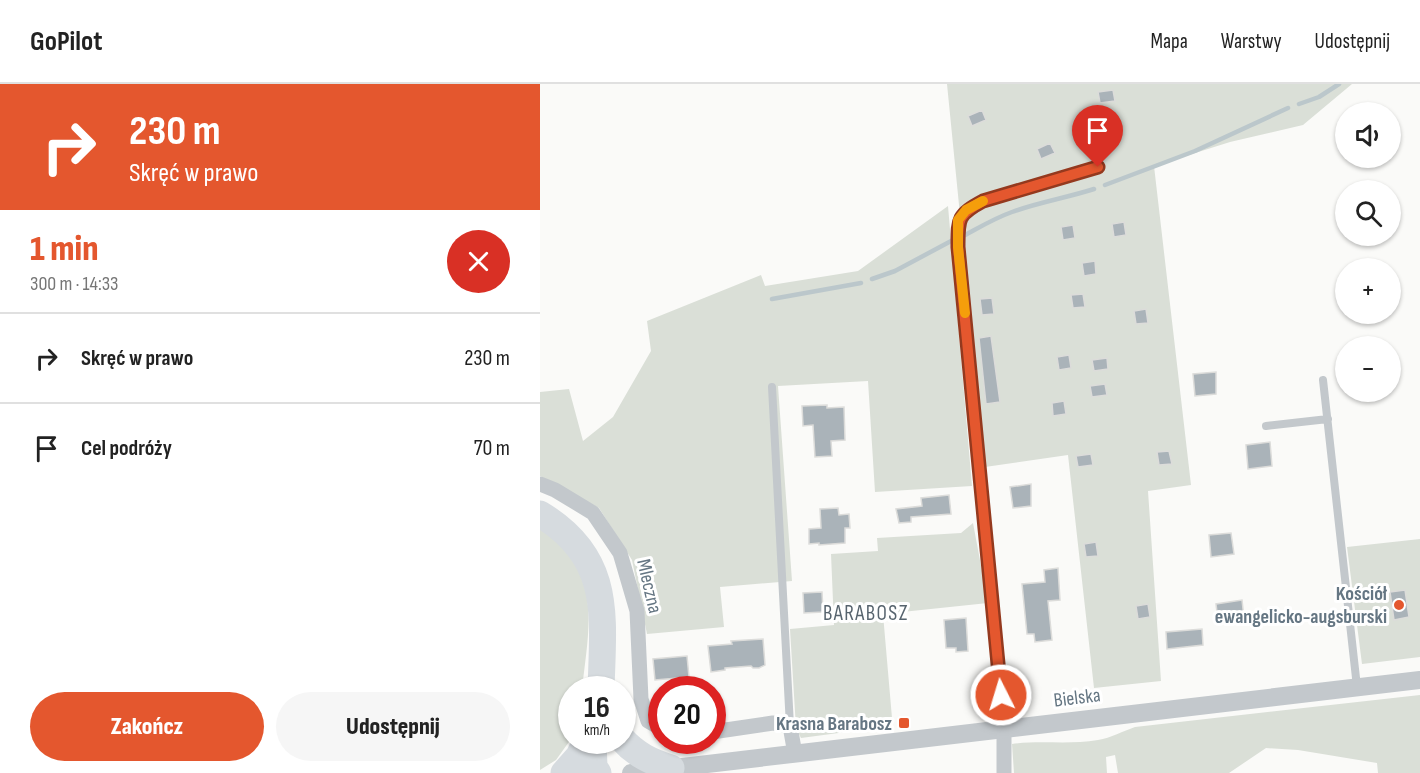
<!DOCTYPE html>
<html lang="pl">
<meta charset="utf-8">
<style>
body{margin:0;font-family:"Sofia Sans Condensed",sans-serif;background:#f6f6f6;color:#222;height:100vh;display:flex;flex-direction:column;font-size:22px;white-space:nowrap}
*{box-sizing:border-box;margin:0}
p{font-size:20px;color:#767676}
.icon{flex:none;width:33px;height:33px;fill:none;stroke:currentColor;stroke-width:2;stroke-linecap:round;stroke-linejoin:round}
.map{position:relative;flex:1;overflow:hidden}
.side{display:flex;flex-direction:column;background:#fff;width:540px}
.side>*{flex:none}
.guide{background:#e4572e;color:#fff;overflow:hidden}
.buttons{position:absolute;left:795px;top:18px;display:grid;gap:12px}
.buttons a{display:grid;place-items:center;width:66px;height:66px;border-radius:50%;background:#fff;box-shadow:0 2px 4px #0004;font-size:30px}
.speed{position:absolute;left:18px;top:592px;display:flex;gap:12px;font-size:30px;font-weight:700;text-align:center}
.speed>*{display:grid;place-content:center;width:78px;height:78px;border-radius:50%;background:#fff;box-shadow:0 2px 4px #0004;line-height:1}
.speed small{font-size:15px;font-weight:400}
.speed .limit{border:9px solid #d22;background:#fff;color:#111}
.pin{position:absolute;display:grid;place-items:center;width:51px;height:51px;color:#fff;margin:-62px -26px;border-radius:50% 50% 50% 0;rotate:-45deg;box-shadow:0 0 6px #0007}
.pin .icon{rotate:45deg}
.me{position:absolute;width:66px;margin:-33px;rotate:355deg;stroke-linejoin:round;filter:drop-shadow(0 0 4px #0008)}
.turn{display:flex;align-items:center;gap:21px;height:126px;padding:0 30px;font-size:27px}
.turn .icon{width:78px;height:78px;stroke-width:2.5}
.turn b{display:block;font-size:42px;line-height:51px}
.round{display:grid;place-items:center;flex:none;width:63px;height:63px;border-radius:32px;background:#f6f6f6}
.overview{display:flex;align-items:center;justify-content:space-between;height:102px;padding:0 30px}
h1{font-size:36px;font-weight:800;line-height:45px;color:#e4572e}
.button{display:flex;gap:12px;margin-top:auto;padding:12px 30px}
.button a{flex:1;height:69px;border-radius:36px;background:#e4572e;color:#fff;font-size:24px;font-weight:800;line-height:69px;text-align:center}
.button a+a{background:#f6f6f6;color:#222}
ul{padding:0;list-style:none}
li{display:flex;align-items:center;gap:18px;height:90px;padding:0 30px;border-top:2px solid #e0e0e0}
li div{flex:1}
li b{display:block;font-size:22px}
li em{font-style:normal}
header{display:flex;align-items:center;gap:36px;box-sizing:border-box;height:84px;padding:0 30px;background:#fff;border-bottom:2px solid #e0e0e0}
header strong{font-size:28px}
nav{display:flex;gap:33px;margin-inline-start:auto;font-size:21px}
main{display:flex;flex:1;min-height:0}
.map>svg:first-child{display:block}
.green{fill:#dadfd7}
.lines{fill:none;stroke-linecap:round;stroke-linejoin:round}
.stream{stroke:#bbc7cb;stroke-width:4.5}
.building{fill:#aab3b9;stroke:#dcdcda;stroke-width:1.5}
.service{stroke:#c3c8cc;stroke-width:8}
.minor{stroke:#c3c8cc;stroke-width:15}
.tertiary{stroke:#c3c8cc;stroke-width:18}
.motorway{stroke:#d6dbdf;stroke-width:27}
.route-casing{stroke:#94391e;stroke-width:15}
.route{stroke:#e4572e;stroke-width:10}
.slow{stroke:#f59e0b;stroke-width:10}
.poi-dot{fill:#e4572e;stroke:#fff;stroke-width:2}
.labels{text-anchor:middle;stroke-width:6;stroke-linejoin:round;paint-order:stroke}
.street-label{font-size:20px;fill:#657683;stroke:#fff}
.poi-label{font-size:20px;font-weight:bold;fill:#657683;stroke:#fff;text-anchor:end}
.neighbourhood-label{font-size:21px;letter-spacing:1.5px;fill:#57646e;stroke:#fff}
</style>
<header>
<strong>GoPilot</strong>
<nav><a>Mapa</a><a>Warstwy</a><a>Udostępnij</a></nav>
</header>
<main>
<section class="side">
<div class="guide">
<div class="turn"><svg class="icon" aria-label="right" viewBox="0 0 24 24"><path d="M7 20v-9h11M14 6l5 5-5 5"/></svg><div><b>230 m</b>Skręć w prawo</div></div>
</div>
<div class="overview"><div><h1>1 min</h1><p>300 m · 14:33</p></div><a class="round" style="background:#d93025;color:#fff"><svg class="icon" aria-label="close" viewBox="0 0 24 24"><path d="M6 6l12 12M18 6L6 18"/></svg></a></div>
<ul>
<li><svg class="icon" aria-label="right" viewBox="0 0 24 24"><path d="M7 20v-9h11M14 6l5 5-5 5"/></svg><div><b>Skręć w prawo</b></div><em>230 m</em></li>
<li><svg class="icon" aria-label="arrive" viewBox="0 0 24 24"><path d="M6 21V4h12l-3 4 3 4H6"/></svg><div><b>Cel podróży</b></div><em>70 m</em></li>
</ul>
<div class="button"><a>Zakończ</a><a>Udostępnij</a></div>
</section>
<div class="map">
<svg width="880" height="689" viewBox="0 0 880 689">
<rect width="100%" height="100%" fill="#fafaf8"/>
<path class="green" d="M407 0H812L763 41 690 58 614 82 651 401 608 407 621 597 554 604 528 371 445 383Z
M408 122 432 402 335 408 328 297 238 302 252 497 180 503 184 543 107 550 92 476 59 424 0 392V308L29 305 43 357 73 333 111 267 107 237 221 191 225 202 318 187Z
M433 439 448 519 343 530 352 634 321 646 261 654 256 644 250 545 294 541 291 470 338 467 337 454 421 449Z
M0 443C7 448 16 453 22 460 61 502 47 555 42 606H32L31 655 16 676 0 686Z
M880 455V573L822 580 807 463Z
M880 611V689H838L837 679 758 666 726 664 689 689H578L575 671 566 673 567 689H474L472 660C500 656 529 661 558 656 571 654 583 647 595 643Z"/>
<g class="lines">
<path class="stream" d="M759 20 779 13 799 0
M565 101 655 67 748 24
M425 151C440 143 455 134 472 128 499 118 526 114 554 105
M332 195 355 187 413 156
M232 215 321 199"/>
</g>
<path class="building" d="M573 6 575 17 560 19 558 8Z
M442 26 446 36 432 42 428 32Z
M575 32 579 43 566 49 561 38Z
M510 59 515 69 501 75 497 65Z
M584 138 586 151 574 153 572 140Z
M533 141 535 154 523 156 521 143Z
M555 177 556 190 544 192 542 179Z
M543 210 545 223 533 224 531 211Z
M452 214 454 230 442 231 440 215Z
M606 225 608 239 596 240 594 227Z
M451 252 460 318 446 320 439 254Z
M529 271 531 284 519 286 517 273Z
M567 274 568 285 554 287 552 276Z
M676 288V310L655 312 653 290Z
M565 300 567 311 552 313 550 302Z
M524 317 526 330 513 332 512 319Z
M287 321V324L304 323 305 356 291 357 292 372 275 373 273 341 263 342 262 322Z
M730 358 732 382 708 385 706 361Z
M629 367 632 380 619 381 617 368Z
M551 370 553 381 538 383 536 372Z
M491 400V422L473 424 470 403Z
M409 411 411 430 371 433V438L359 439 356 425 382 422 381 414Z
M298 424 299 431 309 430 310 444H305V459L279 461V459L269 460V445L281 444 280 425Z
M691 449 694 470 671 473 669 451Z
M556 458 558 472 546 473 544 460Z
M518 484 520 516 508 517 512 556 495 558 494 550H487L482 500 505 498 504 486Z
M865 506 869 533 854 536 850 508Z
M282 508 283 528 264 529 263 509Z
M702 516 704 534 678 537 676 520Z
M608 520 610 533 598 535 596 522Z
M426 534 428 567 416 568V564H406L404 536Z
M662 545 663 561 627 565 626 548Z
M223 555 225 581 219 584H213L211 582 185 584V586L171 588 168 562 192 560 191 557Z
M147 572 149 593 115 596 113 575Z"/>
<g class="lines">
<path class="service" d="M783 296 817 603
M232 303 250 642
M726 342 788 335
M464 645 418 163C418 135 417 131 443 117L558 83"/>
<path class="minor" d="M0 400 15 406 53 429 80 469 97 527 101 615 108 637 122 645
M464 645V689
M172 648 233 639 250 642 255 670"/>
<path class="tertiary" d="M91 689 880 596"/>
<path class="motorway" d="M0 430C73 474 63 532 61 606
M82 655C96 671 112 678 131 684
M53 657 54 683 58 689
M24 689 39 672 46 657"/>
</g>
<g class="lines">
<defs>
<path id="route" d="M461 611 418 163C418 135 417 131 443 117L558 83"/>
</defs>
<use href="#route" class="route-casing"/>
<use href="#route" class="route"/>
<path class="slow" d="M425 229 418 163V136L426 126 443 117"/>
</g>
<g class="poi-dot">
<circle cx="859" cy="521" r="6"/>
<rect x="358" y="633" width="12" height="12" rx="3"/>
</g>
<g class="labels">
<g class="street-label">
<text transform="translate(110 502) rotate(77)" y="7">Mleczna</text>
<text transform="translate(537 613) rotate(-7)" y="7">Bielska</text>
</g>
<g class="poi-label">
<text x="847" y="516">Kościół<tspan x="847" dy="23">ewangelicko-augsburski</tspan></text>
<text x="352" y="646">Krasna Barabosz</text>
</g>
<g class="neighbourhood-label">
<text x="326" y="536">BARABOSZ</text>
</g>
</g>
</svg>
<div class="buttons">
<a><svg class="icon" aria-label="sound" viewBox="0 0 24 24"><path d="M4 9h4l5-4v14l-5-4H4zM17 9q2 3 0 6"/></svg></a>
<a><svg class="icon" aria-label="search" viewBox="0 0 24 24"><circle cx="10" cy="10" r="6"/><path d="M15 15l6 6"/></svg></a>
<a>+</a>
<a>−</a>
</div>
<div class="speed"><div>16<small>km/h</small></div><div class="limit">20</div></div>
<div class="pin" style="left:558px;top:83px;background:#d93025"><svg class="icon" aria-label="arrive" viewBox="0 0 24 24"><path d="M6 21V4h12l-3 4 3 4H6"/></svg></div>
<svg class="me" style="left:461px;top:611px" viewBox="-20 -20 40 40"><circle r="17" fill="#e4572e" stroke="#fff" stroke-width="3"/><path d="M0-11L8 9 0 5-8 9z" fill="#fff"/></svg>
</div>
</main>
